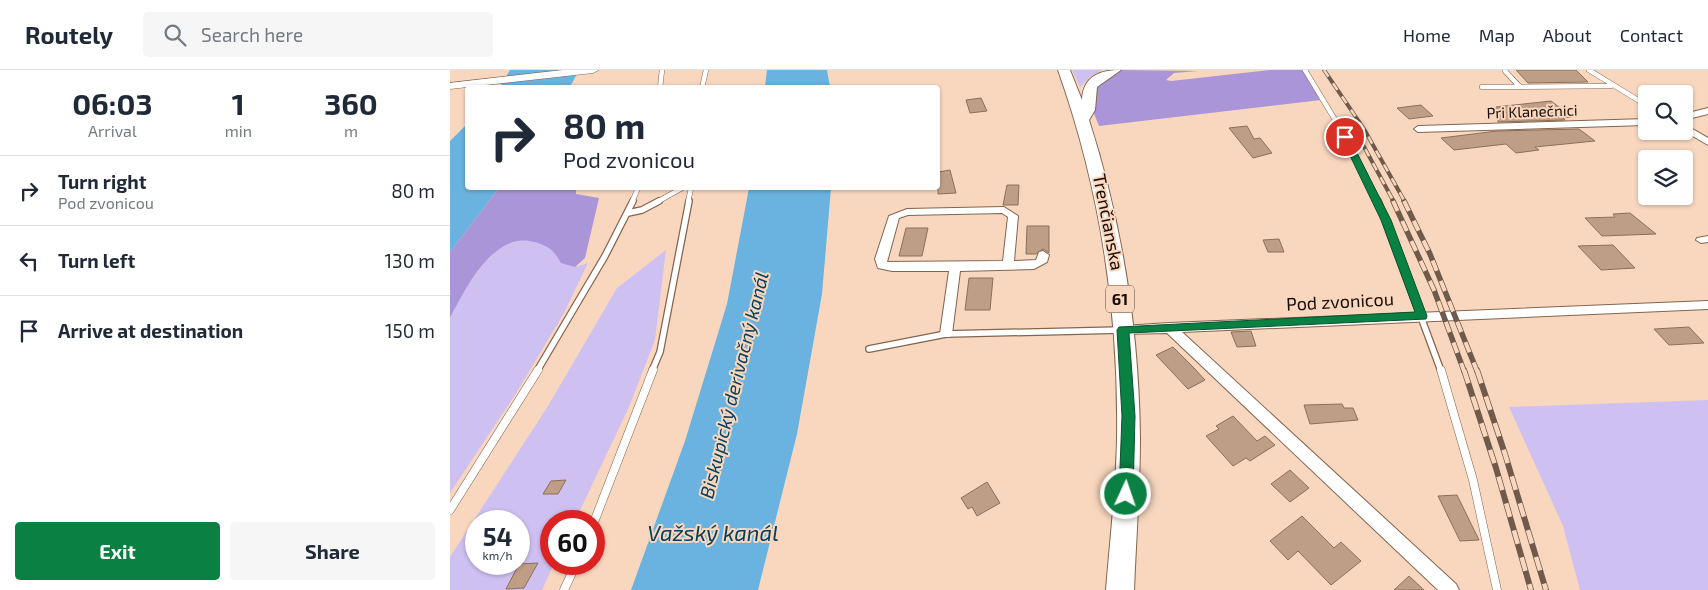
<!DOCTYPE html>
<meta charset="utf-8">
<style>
body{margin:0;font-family:"Exo 2",sans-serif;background:#f6f6f7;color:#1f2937;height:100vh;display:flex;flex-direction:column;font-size:19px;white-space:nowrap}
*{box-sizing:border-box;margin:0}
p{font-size:16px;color:#747a83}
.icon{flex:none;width:28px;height:28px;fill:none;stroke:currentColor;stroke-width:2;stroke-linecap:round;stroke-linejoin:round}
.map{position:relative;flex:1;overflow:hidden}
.details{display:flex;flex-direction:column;background:#fff;width:450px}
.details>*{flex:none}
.top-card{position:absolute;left:15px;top:15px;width:475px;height:105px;border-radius:5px;box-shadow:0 1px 4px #0004;background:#fff;color:#1f2937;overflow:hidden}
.fabs{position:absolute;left:1188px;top:15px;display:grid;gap:10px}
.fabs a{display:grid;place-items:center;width:55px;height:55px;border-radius:5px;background:#fff;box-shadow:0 1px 4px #0004;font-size:25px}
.speed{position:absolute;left:15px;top:440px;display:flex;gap:10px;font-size:25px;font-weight:700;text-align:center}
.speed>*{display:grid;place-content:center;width:65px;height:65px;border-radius:50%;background:#fff;box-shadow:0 1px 4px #0004;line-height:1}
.speed small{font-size:12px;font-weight:400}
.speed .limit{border:8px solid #d22;background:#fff;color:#111}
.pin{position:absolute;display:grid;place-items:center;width:42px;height:42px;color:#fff;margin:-21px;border:2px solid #fff;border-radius:50%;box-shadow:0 1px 5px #0007}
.me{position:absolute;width:55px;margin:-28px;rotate:3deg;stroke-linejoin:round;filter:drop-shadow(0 0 4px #0008)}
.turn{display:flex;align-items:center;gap:18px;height:105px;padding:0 15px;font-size:22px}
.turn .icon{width:65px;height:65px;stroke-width:2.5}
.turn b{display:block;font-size:35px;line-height:42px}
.eta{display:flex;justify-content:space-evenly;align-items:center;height:85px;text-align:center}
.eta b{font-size:30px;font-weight:700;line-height:35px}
.action{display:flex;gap:10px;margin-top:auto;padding:10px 15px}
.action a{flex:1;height:58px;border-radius:5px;background:#0b8043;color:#fff;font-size:20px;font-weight:700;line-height:58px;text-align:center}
.action a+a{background:#f6f6f7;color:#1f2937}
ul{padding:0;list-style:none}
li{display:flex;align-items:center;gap:15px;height:70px;padding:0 15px;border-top:1px solid #e0e1e3}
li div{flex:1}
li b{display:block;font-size:19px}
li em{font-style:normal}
header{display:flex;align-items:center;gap:30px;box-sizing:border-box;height:70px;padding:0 25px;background:#fff;border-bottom:1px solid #e0e1e3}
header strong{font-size:24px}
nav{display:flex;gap:28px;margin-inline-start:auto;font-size:18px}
.search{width:350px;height:45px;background:#f6f6f7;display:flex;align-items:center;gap:12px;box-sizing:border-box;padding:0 18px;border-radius:5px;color:#747a83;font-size:19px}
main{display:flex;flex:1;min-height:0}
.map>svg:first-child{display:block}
.green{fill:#cfc0f2;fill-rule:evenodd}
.forest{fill:#a995d8}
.water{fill:#6ab2df}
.building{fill:#bf9e87;stroke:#8d6f58}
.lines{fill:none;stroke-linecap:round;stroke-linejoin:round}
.lane-far2-casing{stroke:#83654f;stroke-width:5.5}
.lane-far1-casing{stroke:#83654f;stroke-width:8}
.lane-casing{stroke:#83654f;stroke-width:9}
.street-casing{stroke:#83654f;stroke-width:2}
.secondary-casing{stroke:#83654f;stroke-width:1}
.primary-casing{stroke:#83654f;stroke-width:2}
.lane-far2{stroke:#fff;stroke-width:4.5}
.lane-far1{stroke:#fff;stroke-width:5.5}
.lane{stroke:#fff;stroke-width:8}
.street{fill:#fff;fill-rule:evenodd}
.secondary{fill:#fff;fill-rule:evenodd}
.primary{fill:#fff;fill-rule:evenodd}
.rail-far2-casing{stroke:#6f5a4c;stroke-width:4}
.rail-far1-casing{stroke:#6f5a4c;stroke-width:5.5}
.rail-casing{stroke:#6f5a4c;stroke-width:6}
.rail-far2{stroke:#f9d7be;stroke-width:2.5;stroke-dasharray:8;stroke-linecap:butt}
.rail-far1{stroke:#f9d7be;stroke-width:4;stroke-dasharray:11;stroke-linecap:butt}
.rail{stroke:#f9d7be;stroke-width:4.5;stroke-dasharray:14;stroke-linecap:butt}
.route{fill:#0b8043;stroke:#07532c}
.labels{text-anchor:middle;stroke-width:4;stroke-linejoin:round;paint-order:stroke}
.far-street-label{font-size:15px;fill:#170b04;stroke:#f9d7be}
.shield{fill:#f9d7be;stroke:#5b483c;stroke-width:1}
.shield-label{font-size:16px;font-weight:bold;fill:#170b04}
.street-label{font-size:18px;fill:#170b04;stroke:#f9d7be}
.water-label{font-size:19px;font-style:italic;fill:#02405e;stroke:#f9d7be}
.near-water-label{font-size:22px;font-style:italic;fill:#02405e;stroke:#f9d7be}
</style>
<header>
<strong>Routely</strong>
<div class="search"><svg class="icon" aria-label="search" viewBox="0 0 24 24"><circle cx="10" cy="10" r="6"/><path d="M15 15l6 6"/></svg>Search here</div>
<nav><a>Home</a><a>Map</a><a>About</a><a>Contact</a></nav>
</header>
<main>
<section class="details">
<div class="eta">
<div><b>06:03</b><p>Arrival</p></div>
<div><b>1</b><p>min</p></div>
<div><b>360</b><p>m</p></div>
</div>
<ul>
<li><svg class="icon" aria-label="right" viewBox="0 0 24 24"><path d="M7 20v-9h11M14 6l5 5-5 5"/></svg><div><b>Turn right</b><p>Pod zvonicou</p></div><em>80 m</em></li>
<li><svg class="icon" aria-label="left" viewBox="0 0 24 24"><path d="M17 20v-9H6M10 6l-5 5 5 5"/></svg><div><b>Turn left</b></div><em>130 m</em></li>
<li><svg class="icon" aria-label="arrive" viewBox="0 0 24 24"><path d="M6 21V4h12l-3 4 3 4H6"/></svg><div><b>Arrive at destination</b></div><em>150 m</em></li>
</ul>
<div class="action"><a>Exit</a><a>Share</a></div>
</section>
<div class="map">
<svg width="1258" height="520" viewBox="0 0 1258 520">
<rect width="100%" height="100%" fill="#f9d7be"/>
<path class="green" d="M622 0H652L640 7 630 17Z
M76 169 96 175 125 197 138 193 114 243 65 325 0 423V248L15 218 35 192 51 176Z
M216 180 205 270 179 337 125 451H101V494H104L92 520H0V487L98 336 167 218ZM26 451H69V494H26Z
M1258 330V520H1130L1113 456 1059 337Z"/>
<path class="forest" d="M669 0 748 1 724 3 716 10 721 11 820 0H852L871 30 649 56 643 41 641 20 657 5Z
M49 118H150L126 120V124L149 128 135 188 125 197 111 193C104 180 98 176 85 172 44 160 15 219 0 248V182Z"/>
<path class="water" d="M60 0H129L120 17 49 18Z
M317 0H377L380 17H315Z
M17 54 18 118H49L0 182V71Z
M299 118H381L372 224 347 364 308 520H181L235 371 277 234Z"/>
<path class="building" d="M1066 0H1126L1138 12 1078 13Z
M531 28 537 41 520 43 516 30Z
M1101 31 1122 47 1113 48 1115 50 1048 52 1046 37Z
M971 35 983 46 959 49 947 38Z
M797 56 804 69 810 68 822 83 803 88 779 58Z
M1129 59 1145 71 1085 77 1089 80 1066 83 1056 74 1004 80 991 68 1047 61Z
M500 100 506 123 488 124V102Z
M557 115H569L568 135H553Z
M1180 143 1206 164 1152 166 1135 148 1165 147 1163 144Z
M577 156H599V183L593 179 586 184H576Z
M456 158H478L472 186H449Z
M829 169 834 182H818L813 170Z
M1163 175 1185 198 1151 200 1128 176Z
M519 208H543L540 240H515Z
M1239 257 1254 273 1219 275 1204 259Z
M801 261 806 276 787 277 781 262Z
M723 277 744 298 755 310 738 319 706 285Z
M892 334 894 338H903L908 350 860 354 854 335Z
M783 346 807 371 815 366 825 375 800 391 796 388 783 396 756 366 769 359 766 356Z
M840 400 859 418 840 432 821 414Z
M116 410 108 424H93L101 411Z
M537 412 550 433 527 446 522 437 518 439 511 428Z
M1007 425 1029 470 1010 471 988 426Z
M852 446 884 478 891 472 911 491 881 515 848 481 838 490 820 471Z
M88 493 74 518 56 519 69 494Z
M959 506 974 520H944Z"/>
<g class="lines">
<defs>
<path id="lane-far2" d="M855 0 899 73 928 132
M1139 0 1196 35
M1055 1 1070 17
M1032 17 1161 16
M210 18 212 0
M252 18 256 0
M182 132 188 118
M207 132 232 118
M238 132 241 118"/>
<path id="lane-far1" d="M928 131 991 301
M178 143 192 140 209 131
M419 279 496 264 672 260
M87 301 155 186 183 131
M202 301 210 282 239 131"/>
<path id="lane" d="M991 300 1023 410 1047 520
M0 440 88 300
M144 452 203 300
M114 520 126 494"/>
<path id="street" d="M1258 38V44L1234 50V44Z
M1196 49V55L968 62 964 59 968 56Z
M1234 54 1258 68V75L1234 61Z
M554 137 568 146 564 191 586 190 589 182 593 181 599 185 597 192 584 199 510 201 502 264 500 267H492L490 264 499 201H442L428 198 425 189 439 146 457 139ZM552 143 558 147 553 191 437 192 449 148 458 145Z
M1258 166V172L1251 173 1246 170 1247 168Z
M1258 231V239L732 262 1006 514 1009 520H988L717 263 673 264 667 260 673 256 719 253Z"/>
<path id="secondary" d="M113 0H149L143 3 0 19V13Z"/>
<path id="primary" d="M608 0H620L632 30C633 6 650 0 671 0L647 17 645 40 639 50C672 153 689 260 690 368 690 419 686 469 684 520H656C660 470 666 419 667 369 669 243 650 118 608 0Z"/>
</defs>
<use href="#lane-far2" class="lane-far2-casing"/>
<use href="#lane-far1" class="lane-far1-casing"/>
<use href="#lane" class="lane-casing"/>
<use href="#street" class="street-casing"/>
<use href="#secondary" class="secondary-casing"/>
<use href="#primary" class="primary-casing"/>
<use href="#lane-far2" class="lane-far2"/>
<use href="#lane-far1" class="lane-far1"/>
<use href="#lane" class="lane"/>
<use href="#street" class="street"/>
<use href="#secondary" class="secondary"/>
<use href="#primary" class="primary"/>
<defs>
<path id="rail-far2" d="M874 0 914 59 955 132
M900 51 944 132"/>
<path id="rail-far1" d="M943 131 984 220 1014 301
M954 131 980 184 1027 301"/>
<path id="rail" d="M1014 300 1046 398 1081 520
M1027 300 1055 384 1096 520"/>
</defs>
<use href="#rail-far2" class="rail-far2-casing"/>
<use href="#rail-far1" class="rail-far1-casing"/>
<use href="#rail" class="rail-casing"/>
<use href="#rail-far2" class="rail-far2"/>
<use href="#rail-far1" class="rail-far1"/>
<use href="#rail" class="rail"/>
</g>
<path class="route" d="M895 64 899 67 941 150 977 246 976 249 679 263 685 346 683 424 681 429 676 430 671 429 669 424 672 346 667 260 669 257 965 242 931 150 891 67Z"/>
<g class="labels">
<g class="far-street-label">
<text transform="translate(1082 42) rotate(-2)" y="5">Pri Klanečnici</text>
</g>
<rect class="shield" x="656" y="215.5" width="28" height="27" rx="4"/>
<g class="shield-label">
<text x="670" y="235">61</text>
</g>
<g class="street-label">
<text transform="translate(658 152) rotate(79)" y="6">Trenčianska</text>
<text transform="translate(890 232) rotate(-3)" y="6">Pod zvonicou</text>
</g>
<g class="water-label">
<text transform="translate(284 315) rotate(-76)" y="7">Biskupický derivačný kanál</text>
</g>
<g class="near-water-label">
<text x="263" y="471">Važský kanál</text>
</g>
</g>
</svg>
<div class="fabs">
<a><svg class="icon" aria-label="search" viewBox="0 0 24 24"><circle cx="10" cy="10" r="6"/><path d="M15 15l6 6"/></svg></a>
<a><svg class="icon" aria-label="layers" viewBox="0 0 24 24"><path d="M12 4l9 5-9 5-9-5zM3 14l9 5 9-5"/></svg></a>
</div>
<div class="speed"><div>54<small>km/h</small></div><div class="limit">60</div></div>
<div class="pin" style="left:895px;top:67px;background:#d93025"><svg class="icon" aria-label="arrive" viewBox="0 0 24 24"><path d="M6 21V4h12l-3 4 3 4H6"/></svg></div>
<svg class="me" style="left:676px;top:424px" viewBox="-20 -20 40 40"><circle r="17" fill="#0b8043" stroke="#fff" stroke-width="3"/><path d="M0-11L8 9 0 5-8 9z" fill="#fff"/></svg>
<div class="top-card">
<div class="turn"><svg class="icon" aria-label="right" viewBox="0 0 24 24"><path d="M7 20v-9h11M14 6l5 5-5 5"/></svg><div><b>80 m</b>Pod zvonicou</div></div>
</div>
</div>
</main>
